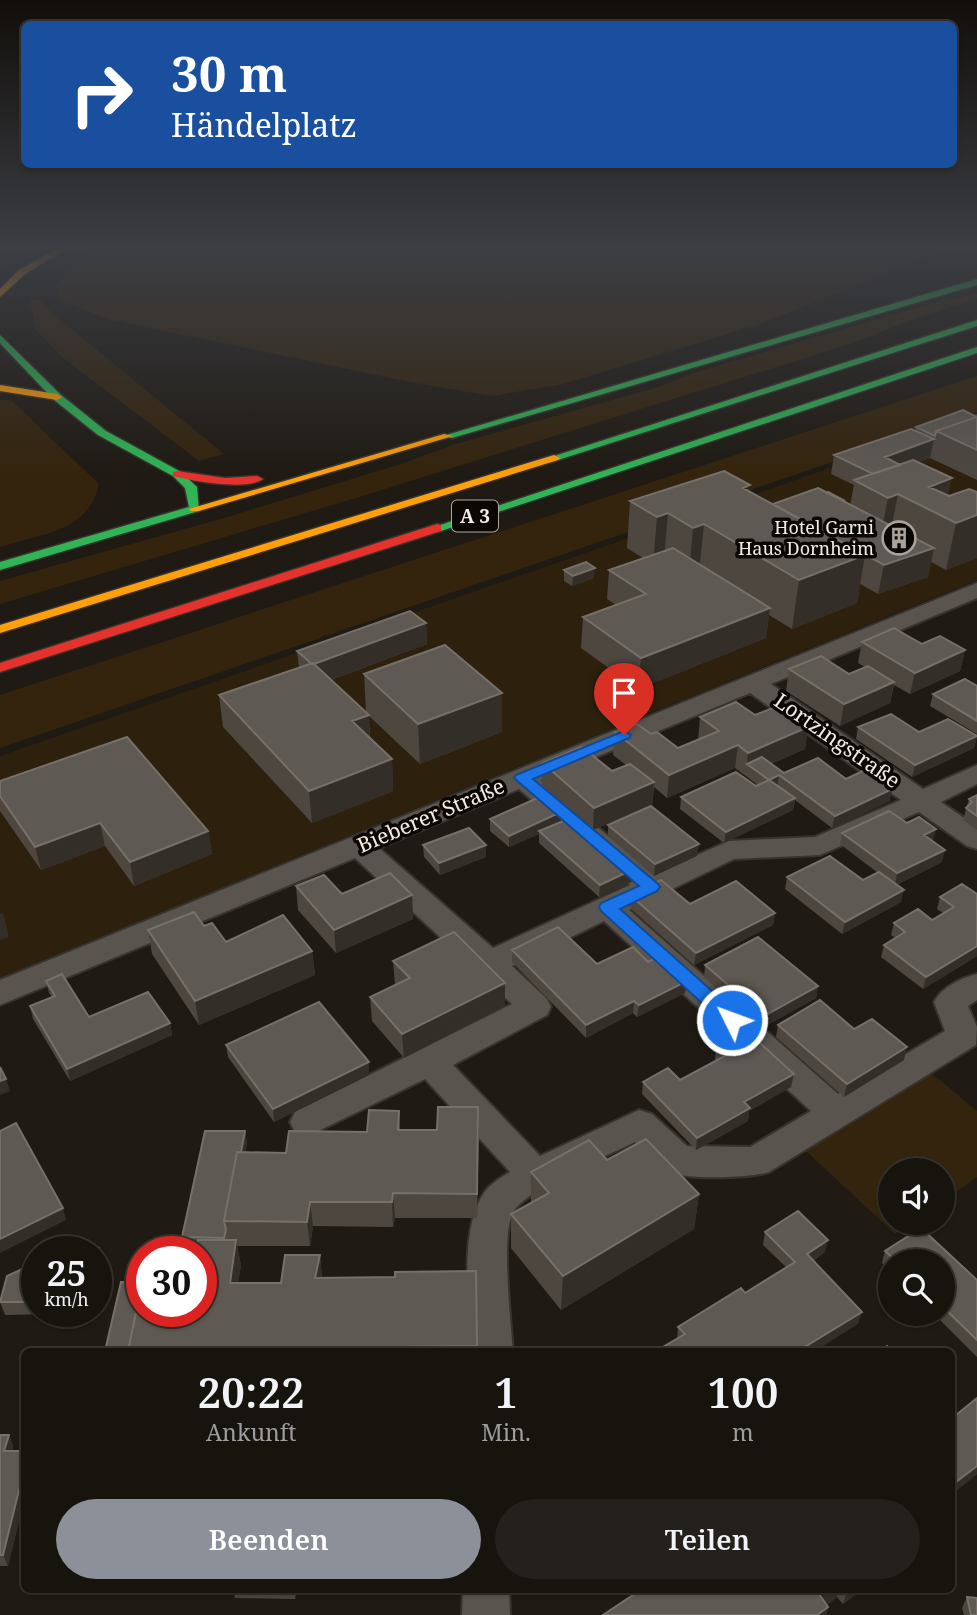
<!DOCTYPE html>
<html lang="de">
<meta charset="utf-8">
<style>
body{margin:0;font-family:"Noto Serif",serif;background:#24211c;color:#f1f3f6;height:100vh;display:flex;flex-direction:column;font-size:26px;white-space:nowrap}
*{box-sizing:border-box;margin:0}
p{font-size:23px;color:#9e9e9e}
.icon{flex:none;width:38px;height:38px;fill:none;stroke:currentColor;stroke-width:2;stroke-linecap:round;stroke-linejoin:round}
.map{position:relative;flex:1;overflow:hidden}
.panel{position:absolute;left:21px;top:1348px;width:934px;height:245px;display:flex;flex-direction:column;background:#17140e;border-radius:10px;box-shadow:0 2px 5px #0004,0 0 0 2px #36332e}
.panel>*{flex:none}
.guide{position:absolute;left:21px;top:21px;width:936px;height:147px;border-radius:10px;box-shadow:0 2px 5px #0004,0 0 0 2px #36332e;background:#1a4fa0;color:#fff;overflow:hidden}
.tools{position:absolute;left:878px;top:1158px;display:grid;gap:14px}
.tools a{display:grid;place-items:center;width:77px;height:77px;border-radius:50%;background:#17140e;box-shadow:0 2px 5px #0004,0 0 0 2px #36332e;font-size:35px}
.speed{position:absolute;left:21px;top:1236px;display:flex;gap:14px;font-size:35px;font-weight:700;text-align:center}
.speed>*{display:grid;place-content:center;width:91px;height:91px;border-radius:50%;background:#17140e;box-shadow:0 2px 5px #0004,0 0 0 2px #36332e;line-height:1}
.speed small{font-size:18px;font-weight:400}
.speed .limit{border:10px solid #d22;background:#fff;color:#111}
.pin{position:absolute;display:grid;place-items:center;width:60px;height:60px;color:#fff;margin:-72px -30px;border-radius:50% 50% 50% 0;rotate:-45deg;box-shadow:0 0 7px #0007}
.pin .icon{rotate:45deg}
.me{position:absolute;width:77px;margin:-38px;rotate:312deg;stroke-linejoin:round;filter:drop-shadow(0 0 5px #0008)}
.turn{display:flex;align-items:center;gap:24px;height:147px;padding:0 35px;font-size:32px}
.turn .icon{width:91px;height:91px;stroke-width:2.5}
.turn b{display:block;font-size:49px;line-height:60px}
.eta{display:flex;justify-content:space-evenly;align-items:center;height:119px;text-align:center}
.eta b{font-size:42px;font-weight:600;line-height:49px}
.primary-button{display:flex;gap:14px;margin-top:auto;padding:14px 35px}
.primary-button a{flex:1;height:80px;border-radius:42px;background:#8c9099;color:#fff;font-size:28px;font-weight:600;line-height:80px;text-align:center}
.primary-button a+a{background:#24211c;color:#f1f3f6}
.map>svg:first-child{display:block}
.built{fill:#2d200d}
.green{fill:#34240d}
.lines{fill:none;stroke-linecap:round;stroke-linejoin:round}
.street-casing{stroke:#37332e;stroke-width:4}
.fast-casing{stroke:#37332e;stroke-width:3}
.slow-casing{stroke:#37332e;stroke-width:3}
.jam-casing{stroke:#37332e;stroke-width:3}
.street{fill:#59554e;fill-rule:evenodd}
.fast{fill:#30b455;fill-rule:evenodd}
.slow{fill:#ff9f0a;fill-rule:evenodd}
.jam{fill:#e5322d;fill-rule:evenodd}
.wall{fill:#4d4740}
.shaded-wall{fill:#332e27}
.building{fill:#5e5952;stroke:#767068;stroke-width:2}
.route{fill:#1a73e8;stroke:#114b97;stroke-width:2}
.labels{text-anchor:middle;stroke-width:7;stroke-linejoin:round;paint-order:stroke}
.far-poi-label{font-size:18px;fill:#f3ece3;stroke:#0b0703;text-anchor:end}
.shield{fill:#0b0703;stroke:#ada7a0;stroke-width:2}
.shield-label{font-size:19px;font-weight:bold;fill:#f3ece3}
.street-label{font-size:21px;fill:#f3ece3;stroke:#0b0703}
</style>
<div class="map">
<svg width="977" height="1615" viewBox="0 0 977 1615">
<rect width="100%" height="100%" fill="#1f1a13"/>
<path class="built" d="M977 417V580L0 978V756Z"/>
<path class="green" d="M92 249H947L760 324 563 384 492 396 410 382 112 320 60 301 55 287 74 266 97 253 87 251Z
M977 294V299L919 317 853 343 356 498 0 604V581L224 518 401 464 456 444 655 388 694 373 939 301Z
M30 299 40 300 53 314 224 454 199 461 62 357 35 329Z
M977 376V412L0 748V695Z
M0 400H11L99 484C88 533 43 533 0 547Z
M930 1072 977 1111V1177L943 1201V1171H891V1223H910L895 1234 805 1150Z"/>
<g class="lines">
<defs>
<path id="street" d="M977 583V598L771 684 923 789 977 765V784L941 802 977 827V849L967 846 919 812 820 855 734 859 629 910 838 1094 945 1031 934 1002C942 987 961 978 977 974V1000L968 1006 977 1027 976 1045 769 1172C751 1178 685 1180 669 1172 656 1166 645 1151 635 1142 607 1156 530 1187 514 1211 500 1232 511 1323 513 1351H471C470 1306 458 1232 484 1193 490 1184 500 1178 510 1172L425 1079 308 1136 295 1132 290 1122 295 1112 512 1004 355 858 0 1005V980ZM750 693 901 800 815 837 729 841 654 874 541 780ZM519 789 630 885 493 948 379 848ZM604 921 811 1111 750 1147 687 1146 652 1114 639 1110 540 1156 453 1065 547 1015 551 1007 547 999 512 966Z
M463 1589H509L510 1615H462Z"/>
<path id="fast" d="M977 279V285L452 438 443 436Z
M977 320V326L558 460 548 458Z
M0 335 61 395 106 431 181 472 197 487 199 511 0 570V562L189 507 185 488 173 476 98 435 53 399 0 343Z
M977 347V353L441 531H433L431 528Z"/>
<path id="slow" d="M57 249H66L25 274 0 297V289L19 270Z
M0 385 57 394 62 397 57 400 0 391Z
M444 434 453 436 199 511H191L189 509Z
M554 455 560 458 558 460 0 633V625Z"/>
<path id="jam" d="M177 471 225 478 257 476 263 479C245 491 194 481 173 476V472Z
M437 524 441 525V531L0 672V663Z"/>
</defs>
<use href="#street" class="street-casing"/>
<use href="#fast" class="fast-casing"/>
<use href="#slow" class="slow-casing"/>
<use href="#jam" class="jam-casing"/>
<use href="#street" class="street"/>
<use href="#fast" class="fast"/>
<use href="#slow" class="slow"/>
<use href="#jam" class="jam"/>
</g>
<path class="wall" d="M977 414V480L930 458 931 454 930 458 918 462 948 496 977 492V558L946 570 931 562 928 577 878 594 860 584 857 603 792 629 769 615 766 638 638 689 581 648 583 617 616 605 607 599 609 570 643 558 627 548 630 501 750 491 773 504 845 501V502L850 505 854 485 831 474 834 455 915 431 916 427Z
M564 570 594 578 572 586 564 581Z
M426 623 427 644 331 680 366 712 364 674 502 732 420 764 369 716 370 738 392 759 393 791 312 823 223 727 219 695 299 668 297 651Z
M862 642 922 644 965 650 960 671 910 694 894 685 890 703 840 726 786 691 789 669 849 674 865 667 858 663Z
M977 686V734L930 706 933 694Z
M755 715 808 727 805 749 771 764 784 773 846 779 890 801 832 828 795 800 793 810 724 843 680 809 681 797 758 785 735 768 667 798 654 787 652 805 593 830 542 785 543 763 612 771 626 765 613 755 615 732 651 734 678 748 698 740 700 717Z
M858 727 977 736 974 748 912 777 856 739Z
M0 781 208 831 212 854 134 886 105 846 41 870 0 811Z
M977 795V830L963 820 969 799Z
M561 812V822L633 881 599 897 539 843V834L509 847 490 831V819Z
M608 825 697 856 654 876 608 836Z
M842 833 933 841 942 862 896 885 901 902 842 934 785 889 787 877 863 880 878 873 840 844Z
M423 845 486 857 440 875 424 857Z
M296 886 342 894 412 895 413 919 336 953 298 910Z
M977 894V956L923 989 881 957 884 945 895 938 891 935 894 923 932 920 943 913 937 909 940 897Z
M630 895 690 904 775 913 773 925 694 965 629 907Z
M204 926 226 942 312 951 315 975 199 1025 152 954 148 930Z
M512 950 597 964 648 962 685 993 637 1017 633 1013 586 1038 512 962Z
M393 961 505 983V1006L404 1058 372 1021 370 997 395 985Z
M705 965 818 986 816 998 762 1028 704 977Z
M46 981 89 1017 170 1023 172 1035 70 1081 33 1019 30 1006 52 997 49 993Z
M778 1025 854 1029 904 1060 844 1097 776 1037Z
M226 1045 369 1075 274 1122 228 1057Z
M716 1048 791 1087 749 1111 748 1121 696 1150 642 1094 643 1082 680 1080 715 1061Z
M399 1111 400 1130 479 1131 477 1218H395L393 1227 313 1226 310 1246H237L241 1265 238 1283H281L320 1255 322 1278 395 1277 476 1271 477 1351H105L201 1311 197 1249H184L182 1237 245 1131 247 1144 245 1152 286 1153 367 1132Z
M531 1172 699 1194 694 1229 561 1310 511 1248V1214L531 1203Z
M921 1228 977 1280V1357L934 1314H943V1262H891V1272L882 1263 885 1251Z
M765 1232 825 1252 813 1261 858 1324 677 1339 678 1327 745 1293 786 1267 763 1245Z
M37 1265V1311H91L90 1313 5 1315 0 1302Z
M977 1398V1474L952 1494V1411L956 1415Z
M0 1435H9L13 1447 12 1451H24V1500L8 1566H0Z
M144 1589H198V1591H145Z
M233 1589H297L295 1599 235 1598Z
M334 1589H383V1592L334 1591Z
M642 1589H863L843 1604 837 1597 827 1605 828 1607 826 1615H603Z
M967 1597 977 1615H964L962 1608Z"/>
<path class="shaded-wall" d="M934 439 930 458 881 476 885 457Z
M952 478 944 517 929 487Z
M898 494 889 540 879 544 888 498Z
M668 513 664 560 653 564 657 517Z
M977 515V558L946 570 956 523Z
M704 524 699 572 689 575 693 528Z
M934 548 928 577 878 594 884 565Z
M865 555 857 603 792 629 799 580Z
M595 568 594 578 572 586 573 576Z
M770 608 766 638 638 689 641 658Z
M426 623 427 644 314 686 313 664Z
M965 650 960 671 910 694 915 673Z
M894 682 890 703 840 726 844 704Z
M502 693V732L420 764 418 724Z
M369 715 370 747 352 721Z
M808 727 805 749 756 771 747 764 748 753Z
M977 736 974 748 912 777 915 765Z
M738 745 735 768 667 798 669 775Z
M392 759 393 791 312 823 309 791Z
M779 775 777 787 769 780Z
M654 782 652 805 593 830 594 808Z
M892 789 890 801 832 828 835 816Z
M795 798 793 810 724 843 726 832Z
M561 812V824L539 831V834L509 847V836Z
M100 823 105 846 41 870 35 847Z
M936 829 933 841 921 847 924 835Z
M208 831 212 854 134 886 130 862Z
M699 844 697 856 654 876 655 864Z
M486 845V857L440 875 439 863Z
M945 850 942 862 895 885 897 873Z
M634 869 633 881 599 897 600 885Z
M904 890 901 902 842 934 845 922Z
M412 895 413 919 336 953 334 930Z
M3 913 9 937 0 940V914Z
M775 913 773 925 694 965 696 953Z
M977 946V956L923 989 926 977Z
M312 951 315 975 199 1025 195 1001Z
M687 981 685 993 637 1017 639 1005Z
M505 983V1006L404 1058 402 1034Z
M818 986 816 998 762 1028 764 1016Z
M634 1001 633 1013 586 1038V1025Z
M170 1023 172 1035 70 1081 67 1069Z
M907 1047 904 1060 844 1097 847 1084Z
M369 1062V1075L274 1122 273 1109Z
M794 1074 791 1087 749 1111 748 1121 696 1150 697 1138 744 1102Z
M6 1079 10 1091 0 1095V1081Z
M478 1107 479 1131 477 1218V1194Z
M245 1131 247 1144 232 1221H227Z
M393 1193 395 1218 393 1227 392 1202Z
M699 1194 694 1229 561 1310 563 1276Z
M310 1202 313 1226 310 1246 307 1222Z
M63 1208 66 1220 0 1253V1239Z
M236 1240 241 1265 234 1307 230 1283Z
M828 1240 825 1252 804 1267 807 1254Z
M99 1248 102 1260 96 1287V1260Z
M320 1255 322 1279 315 1278Z
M862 1312 858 1324 815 1351H798Z
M9 1435 13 1447 9 1463 4 1451Z
M977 1466V1474L952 1494 956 1482Z
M24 1470V1500L8 1566 3 1555Z
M825 1589H840L837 1597 814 1615 819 1594Z
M848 1589H863L843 1604Z
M828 1607 826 1615H817Z"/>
<path class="building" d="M963 410 977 417 936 431 935 436 916 427Z
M977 417V450L936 431Z
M911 429 934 439 885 457 900 465 873 474 834 455Z
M913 460 952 478 929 487 949 496 969 489 977 492V515L956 523 898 494 888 498 854 480Z
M724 471 750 485 743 488 865 555 799 580 704 524 693 528 668 513 657 517 630 501Z
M818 488 934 548 884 565 773 504Z
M828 492 845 501H844L827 493Z
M673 548 770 608 641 658 583 617 646 594 609 570Z
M586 562 595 568 573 576 564 570Z
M410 611 426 623 314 664H312L297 651Z
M894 628 922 644 940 636 965 650 915 673 862 642Z
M445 645 502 693 418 724 364 674Z
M821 656 849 674 868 666 894 682 844 704 789 669Z
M313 663 369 715 352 721 392 759 309 791 219 695Z
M965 679 977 686V721L933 694Z
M736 702 755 715 778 706 808 727 748 753 738 745 669 775 615 732 637 724 651 734 657 732 678 748 719 731 700 717Z
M891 714 919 732 948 719 977 736 915 765 858 727Z
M127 737 208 831 130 862 100 823 35 847 0 796V781Z
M582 747 612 771 630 764 654 782 594 808 543 763Z
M762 757 784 773 818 758 846 779 865 770 892 789 835 816 779 775 769 780 747 764Z
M736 772 756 786 769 780 795 798 726 832 681 797Z
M977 795V816L966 808 972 802 969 799Z
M542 796 561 812 509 836 490 819Z
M651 806 699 844 655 864 608 825Z
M889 811 907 823 919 817 936 829 924 835 945 850 897 873 842 833Z
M573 817 634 869 600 885 539 831Z
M469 828 486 845 439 863 423 845Z
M830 856 863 880 879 872 904 890 845 922 787 877Z
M390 873 412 895 334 930 296 886 324 875 342 894Z
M661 880 690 904 736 881 775 913 696 953 630 895Z
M962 884 977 894V946L926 977 884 945 905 932 894 923 918 909 932 920 954 907 940 897Z
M194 912 204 926 212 923 226 942 283 915 312 951 195 1001 148 930Z
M558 927 597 964 633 947 648 962 660 956 687 981 639 1005 634 1001 586 1025 512 950Z
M454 932 505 983 402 1034 370 997 410 978 393 961Z
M758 937 818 986 764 1016 705 965Z
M62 974 89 1017 148 992 170 1023 67 1069 30 1006 55 996 46 981Z
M820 1000 854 1029 872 1019 907 1047 847 1084 778 1025Z
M319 1002 369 1062 273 1109 226 1045Z
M748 1032 794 1074 744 1102 750 1108 697 1138 643 1082 668 1068 680 1080 725 1056 716 1048Z
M0 1067 6 1079 0 1081Z
M438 1107H478L477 1194 393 1193 392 1202H310L307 1222 224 1221 237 1152 286 1153 289 1131 367 1132 369 1110 399 1111 398 1130H437Z
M16 1123 63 1208 0 1239V1131Z
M205 1131H245L241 1152H237L224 1221 226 1230 224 1238 182 1237Z
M646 1139 699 1194 563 1276 511 1214 549 1193 531 1172 589 1140 607 1160Z
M798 1211 828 1240 807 1254 862 1312 798 1351H656L685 1334 678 1327 741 1288 745 1293 795 1262 765 1232Z
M921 1228 977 1280V1340L943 1307V1262H897L885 1251Z
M198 1240H236L230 1283H281L285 1255H320L315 1278 395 1277V1272L476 1271 477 1346 393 1347 392 1351 128 1350 142 1285V1311H201V1251H196Z
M64 1248H99L96 1260V1251H63Z
M31 1265H37V1302H0L7 1276Z
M121 1282H142L128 1351H105Z
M887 1346 893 1351H880Z
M977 1398V1466L956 1482 952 1478V1411L956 1415Z
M0 1435H9L4 1451H24V1470L3 1555H0Z
M642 1589H825L819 1594 828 1607 817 1615H603Z
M967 1597 977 1598V1615H971Z"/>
<linearGradient id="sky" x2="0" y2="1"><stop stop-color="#110e0a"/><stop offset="0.52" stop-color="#3c3e44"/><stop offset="1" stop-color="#3c3e44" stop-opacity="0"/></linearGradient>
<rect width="977" height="475" fill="url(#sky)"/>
<path class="route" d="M624 731 631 735 629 738 533 779 657 883 660 887 657 891 620 909 739 1015 741 1020 739 1024H725L601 911 599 907 601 903 639 886 514 778 516 775Z"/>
<defs>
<symbol id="building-ring" viewBox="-11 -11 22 22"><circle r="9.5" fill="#0b0703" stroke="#a9a29a" stroke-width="1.5"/><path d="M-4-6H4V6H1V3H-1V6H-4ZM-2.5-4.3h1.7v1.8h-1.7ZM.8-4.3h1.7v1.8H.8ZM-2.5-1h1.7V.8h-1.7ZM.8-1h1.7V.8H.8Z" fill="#a9a29a"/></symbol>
</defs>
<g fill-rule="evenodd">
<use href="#building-ring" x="880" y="519" width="38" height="38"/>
</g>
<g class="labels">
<g class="far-poi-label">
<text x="874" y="534">Hotel Garni<tspan x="874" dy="21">Haus Dornheim</tspan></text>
</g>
<rect class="shield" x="452" y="500.5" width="46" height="31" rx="5"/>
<g class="shield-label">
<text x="475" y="523">A 3</text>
</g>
<g class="street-label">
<text transform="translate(837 741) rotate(35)" y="7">Lortzingstraße</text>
<text transform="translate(431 816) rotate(-23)" y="7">Bieberer Straße</text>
</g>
</g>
</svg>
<div class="tools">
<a><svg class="icon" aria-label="sound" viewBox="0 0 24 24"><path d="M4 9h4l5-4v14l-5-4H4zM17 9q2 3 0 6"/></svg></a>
<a><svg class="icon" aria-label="search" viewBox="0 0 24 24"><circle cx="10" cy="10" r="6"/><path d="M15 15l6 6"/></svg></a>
</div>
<div class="speed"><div>25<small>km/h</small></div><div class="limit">30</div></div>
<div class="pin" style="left:624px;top:735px;background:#d93025"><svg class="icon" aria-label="arrive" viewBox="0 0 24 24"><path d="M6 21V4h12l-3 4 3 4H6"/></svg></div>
<svg class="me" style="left:732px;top:1020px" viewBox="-20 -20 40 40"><circle r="17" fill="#1a73e8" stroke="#fff" stroke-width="3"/><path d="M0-11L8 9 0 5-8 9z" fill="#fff"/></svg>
<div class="guide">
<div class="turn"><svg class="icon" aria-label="right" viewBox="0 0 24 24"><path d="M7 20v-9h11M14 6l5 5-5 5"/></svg><div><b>30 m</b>Händelplatz</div></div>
</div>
<section class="panel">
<div class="eta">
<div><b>20:22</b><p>Ankunft</p></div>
<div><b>1</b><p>Min.</p></div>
<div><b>100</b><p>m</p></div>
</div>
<div class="primary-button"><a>Beenden</a><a>Teilen</a></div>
</section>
</div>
